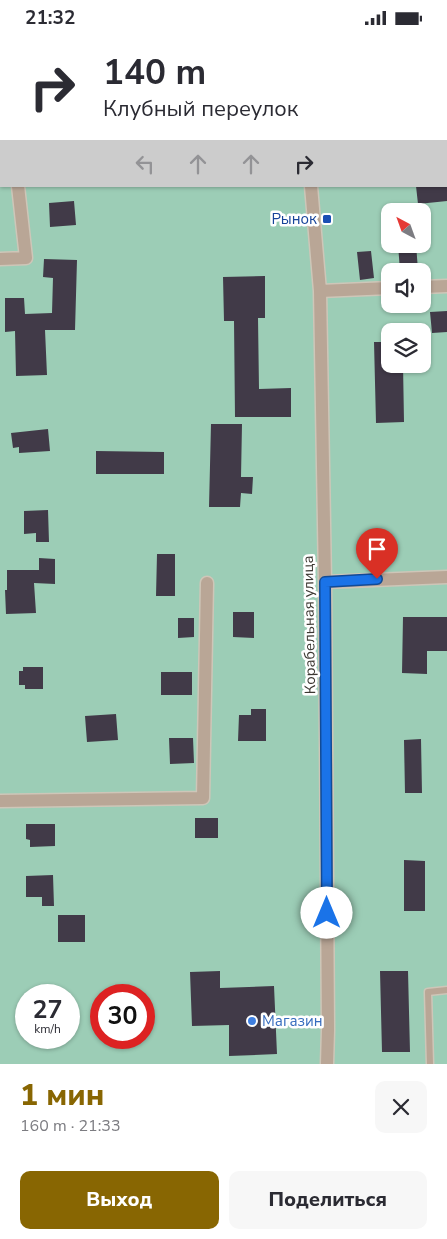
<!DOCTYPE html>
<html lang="ru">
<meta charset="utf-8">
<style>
body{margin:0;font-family:"Nunito Sans",sans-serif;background:#f7f7f7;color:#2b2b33;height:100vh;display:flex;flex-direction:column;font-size:19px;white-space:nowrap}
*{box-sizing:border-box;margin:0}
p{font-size:16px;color:#7c7c81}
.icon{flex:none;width:28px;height:28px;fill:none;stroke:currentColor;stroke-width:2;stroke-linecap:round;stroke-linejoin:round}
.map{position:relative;height:1029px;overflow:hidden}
.panel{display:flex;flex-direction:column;background:#fff;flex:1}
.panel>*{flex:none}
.hud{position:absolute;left:0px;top:0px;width:448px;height:152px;box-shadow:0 1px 4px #0004;background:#fff;color:#2b2b33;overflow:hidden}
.needle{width:32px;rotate:319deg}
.controls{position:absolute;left:381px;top:168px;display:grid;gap:10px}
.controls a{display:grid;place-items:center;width:50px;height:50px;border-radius:10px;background:#fff;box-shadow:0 1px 4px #0004;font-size:25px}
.speed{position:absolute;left:15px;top:949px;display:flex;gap:10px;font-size:25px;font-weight:700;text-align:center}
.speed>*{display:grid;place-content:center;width:65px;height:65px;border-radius:50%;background:#fff;box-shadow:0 1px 4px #0004;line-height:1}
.speed small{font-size:12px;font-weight:400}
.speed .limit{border:8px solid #d22;background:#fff;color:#111}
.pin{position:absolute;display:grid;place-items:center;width:42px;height:42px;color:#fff;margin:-51px -21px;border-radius:50% 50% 50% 0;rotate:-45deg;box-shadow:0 0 5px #0007}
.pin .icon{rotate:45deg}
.me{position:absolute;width:55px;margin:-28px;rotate:0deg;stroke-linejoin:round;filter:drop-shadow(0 0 4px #0008)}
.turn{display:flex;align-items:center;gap:18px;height:105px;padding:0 20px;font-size:22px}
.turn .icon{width:65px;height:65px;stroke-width:2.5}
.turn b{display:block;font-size:35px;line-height:42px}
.lanes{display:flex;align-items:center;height:48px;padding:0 20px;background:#0003;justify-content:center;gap:25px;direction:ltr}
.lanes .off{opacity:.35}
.round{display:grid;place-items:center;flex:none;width:52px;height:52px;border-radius:10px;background:#f7f7f7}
.summary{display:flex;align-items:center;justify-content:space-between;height:85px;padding:0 20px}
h1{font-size:30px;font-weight:800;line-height:38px;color:#886602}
.action{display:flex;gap:10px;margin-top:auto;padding:10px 20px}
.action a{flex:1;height:58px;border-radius:10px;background:#886602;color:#fff;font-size:20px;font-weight:800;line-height:58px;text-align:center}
.action a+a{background:#f7f7f7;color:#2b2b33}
.status{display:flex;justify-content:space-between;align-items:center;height:35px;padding:0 25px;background:#fff;direction:ltr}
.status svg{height:14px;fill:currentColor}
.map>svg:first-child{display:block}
.green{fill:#9ccdb6;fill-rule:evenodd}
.building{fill:#413a48}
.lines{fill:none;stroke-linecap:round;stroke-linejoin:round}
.service-casing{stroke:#cec6b8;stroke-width:9}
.minor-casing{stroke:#cec6b8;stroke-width:15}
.service{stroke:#b9a696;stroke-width:6}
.minor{stroke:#b9a696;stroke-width:12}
.route-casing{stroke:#114b97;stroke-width:12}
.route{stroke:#1a73e8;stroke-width:9}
.transit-dot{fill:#1a4fb4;stroke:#fff;stroke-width:2}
.shop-dot{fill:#3f7fe0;stroke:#fff;stroke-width:2}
.labels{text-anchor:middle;stroke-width:5;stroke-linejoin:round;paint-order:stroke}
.transit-label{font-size:15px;fill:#164399;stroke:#fff;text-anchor:end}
.street-label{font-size:15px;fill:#3c3832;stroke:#fff}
.shop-label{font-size:15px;fill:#366cbe;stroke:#fff;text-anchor:start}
</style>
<div class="status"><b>21:32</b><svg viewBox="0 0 49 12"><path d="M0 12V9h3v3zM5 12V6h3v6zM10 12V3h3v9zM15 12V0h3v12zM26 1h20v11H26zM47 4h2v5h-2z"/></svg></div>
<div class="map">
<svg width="447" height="1029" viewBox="0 0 447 1029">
<rect width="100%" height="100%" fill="#f3e9d9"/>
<path class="green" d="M0 0H447V1029H0ZM1 1H446V151H1ZM390 176H422V209H390ZM390 236H422V269H390ZM390 296H422V329H390ZM26 960H69V1002H26ZM101 960H144V1002H101Z"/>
<path class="building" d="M416 151H447V166L418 169Z
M74 166 76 190 50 192 49 168Z
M398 209H416L418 235 400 236Z
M371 216 374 243 360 245 357 217Z
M44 224 77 225 75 295H45L47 340 16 341 15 296 5 297V263H24L25 279 52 278 53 243 43 242Z
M265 241V283H258L259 354 291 353V382H235L234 286H224L223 242Z
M447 276V297L432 298 430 277Z
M374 307H390V329H403L404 387 376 388Z
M211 389H242L241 442H253L252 459 241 458 240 472H209Z
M48 394 50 416 19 418V412L13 413 11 398Z
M96 416 164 417V439H96Z
M48 475 49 507H36V498L24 499V476Z
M157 519H175V561H156Z
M39 523 55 524V549L34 548 36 578 6 579 5 555H7V535H39Z
M233 577H254V603L233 602Z
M403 582H447V616H427V639L402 638Z
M178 583H194V602L178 603Z
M23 632H43V654H25V650H19V636H23Z
M161 637H192V660H161Z
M251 674H266V706H238L239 680H251Z
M116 679 118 705 87 707 85 681Z
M169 703H193L194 728 170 729Z
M421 704 422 758H405L404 705Z
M195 783H218V803H195Z
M26 789H55V811L30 812V805L26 804Z
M404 825 425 826V876H404Z
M53 840 54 871H42V862H26V841Z
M58 880H85V907H58Z
M220 936V953L274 951 277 1019 229 1021V990L192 991 190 937Z
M380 936H408L410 1017H382Z"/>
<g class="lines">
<defs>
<path id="service" d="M430 1029 428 957 447 955"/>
<path id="minor" d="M297 0V1
M0 35 1 40
M311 151 320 256 325 547 328 995 327 1029
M0 224 26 223 18 151
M422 252 447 251
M320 256 390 253
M325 547 447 542
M0 766 203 763 207 548"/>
</defs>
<use href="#service" class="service-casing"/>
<use href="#minor" class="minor-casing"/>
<use href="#service" class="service"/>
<use href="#minor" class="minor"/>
</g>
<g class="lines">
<defs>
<path id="route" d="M327 878 325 547 377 544"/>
</defs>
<use href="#route" class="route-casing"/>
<use href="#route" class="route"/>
</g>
<rect class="transit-dot" x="322" y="179" width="10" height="10" rx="2.5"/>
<circle class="shop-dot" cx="252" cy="986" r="5"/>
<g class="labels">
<g class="transit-label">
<text x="317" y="189">Рынок</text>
</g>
<g class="street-label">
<text transform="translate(309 590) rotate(-91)" y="5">Корабельная улица</text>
</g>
<g class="shop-label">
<text x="262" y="991">Магазин</text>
</g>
</g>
</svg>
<div class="controls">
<a><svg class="needle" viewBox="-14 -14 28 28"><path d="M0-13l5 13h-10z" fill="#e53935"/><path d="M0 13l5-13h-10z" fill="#7c7c81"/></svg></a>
<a><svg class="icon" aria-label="sound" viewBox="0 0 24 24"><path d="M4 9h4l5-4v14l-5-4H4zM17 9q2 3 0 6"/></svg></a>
<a><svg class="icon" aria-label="layers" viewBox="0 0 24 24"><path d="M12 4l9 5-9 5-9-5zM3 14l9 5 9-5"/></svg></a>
</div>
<div class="speed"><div>27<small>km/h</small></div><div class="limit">30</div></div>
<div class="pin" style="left:377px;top:544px;background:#d93025"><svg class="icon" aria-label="arrive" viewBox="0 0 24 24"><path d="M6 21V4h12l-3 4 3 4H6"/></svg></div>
<svg class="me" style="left:327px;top:878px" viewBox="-20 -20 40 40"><circle r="19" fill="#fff"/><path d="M0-13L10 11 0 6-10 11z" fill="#1a73e8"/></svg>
<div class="hud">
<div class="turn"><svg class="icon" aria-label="right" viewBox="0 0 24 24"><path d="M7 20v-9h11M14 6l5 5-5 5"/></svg><div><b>140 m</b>Клубный переулок</div></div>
<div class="lanes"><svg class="icon off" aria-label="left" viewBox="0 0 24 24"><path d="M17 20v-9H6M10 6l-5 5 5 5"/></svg><svg class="icon off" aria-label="ahead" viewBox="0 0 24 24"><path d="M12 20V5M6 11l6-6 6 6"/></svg><svg class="icon off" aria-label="ahead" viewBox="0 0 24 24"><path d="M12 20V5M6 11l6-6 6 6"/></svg><svg class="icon" aria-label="right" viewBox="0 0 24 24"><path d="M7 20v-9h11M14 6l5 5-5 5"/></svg></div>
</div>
</div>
<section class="panel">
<div class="summary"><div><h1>1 мин</h1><p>160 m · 21:33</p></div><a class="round"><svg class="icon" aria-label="close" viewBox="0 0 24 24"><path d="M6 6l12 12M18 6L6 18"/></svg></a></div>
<div class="action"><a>Выход</a><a>Поделиться</a></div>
</section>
